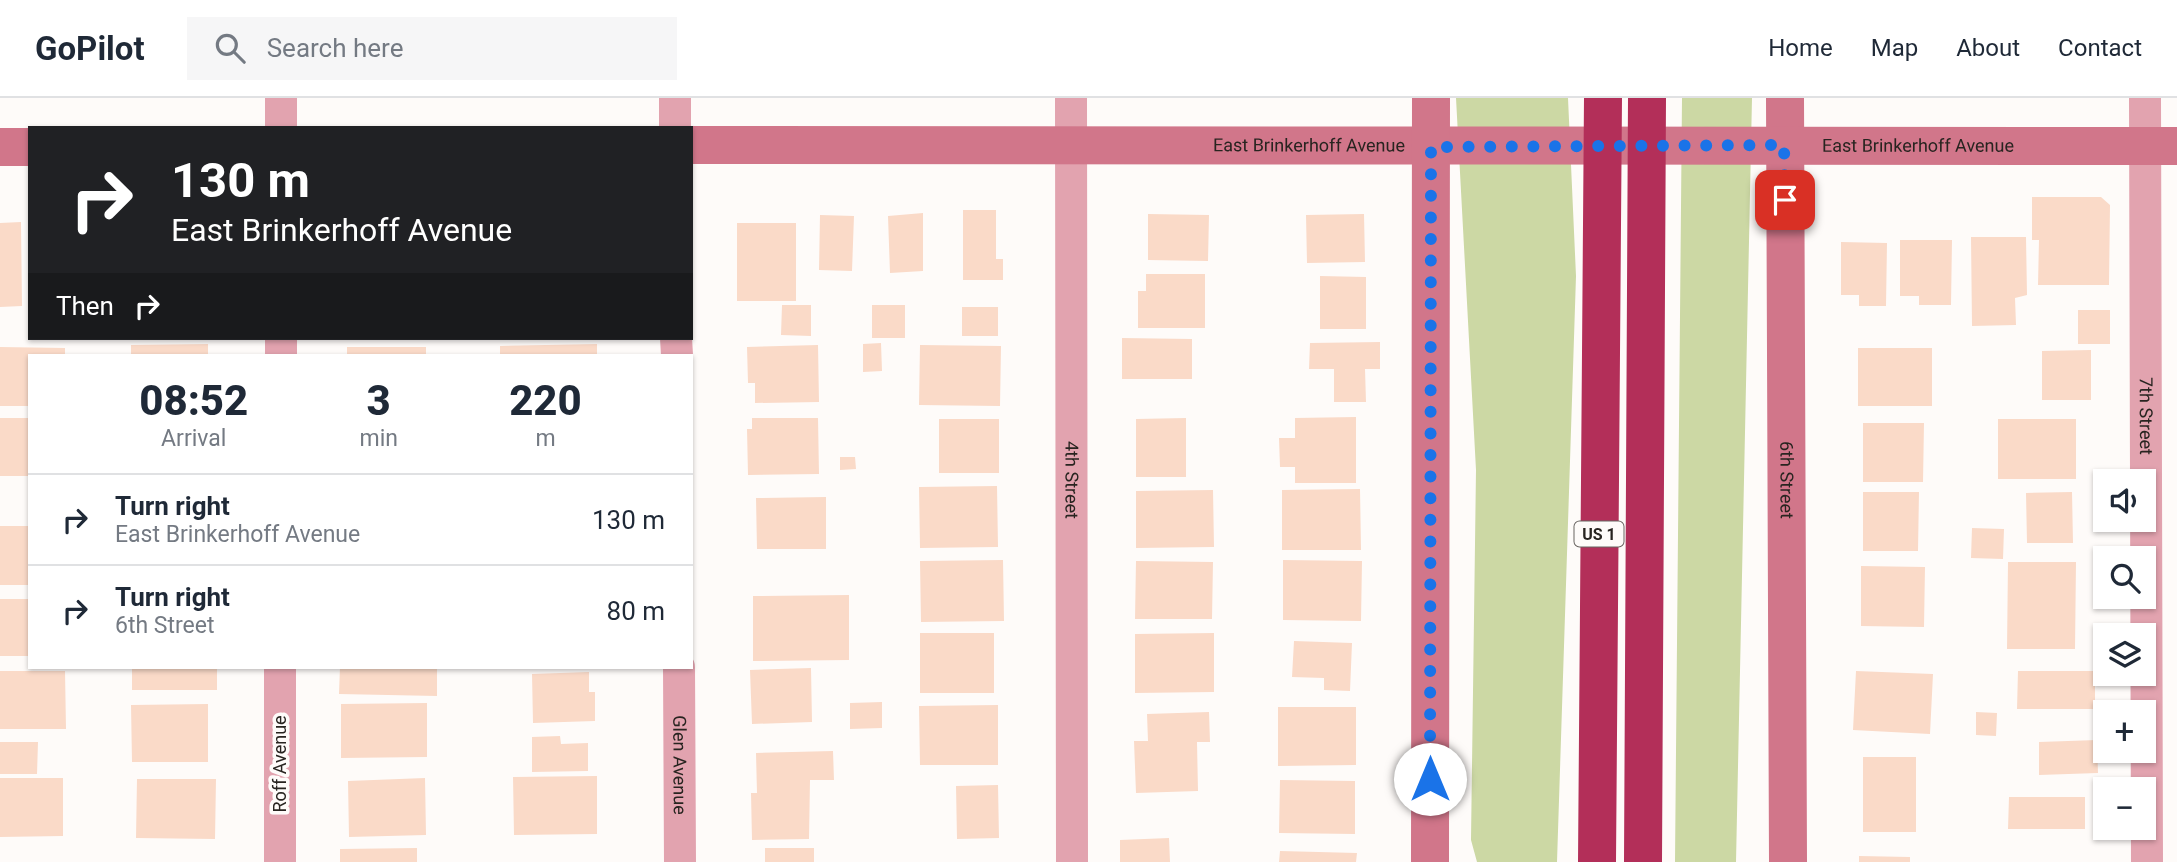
<!DOCTYPE html>
<meta charset="utf-8">
<style>
body{margin:0;font-family:Roboto,sans-serif;background:#f6f6f7;color:#1f2937;height:100vh;display:flex;flex-direction:column;font-size:26px;white-space:nowrap}
*{box-sizing:border-box;margin:0}
p{font-size:23px;color:#747a83}
.icon{flex:none;width:38px;height:38px;fill:none;stroke:currentColor;stroke-width:2;stroke-linecap:round;stroke-linejoin:round}
.map{position:relative;flex:1;overflow:hidden}
.drawer{position:absolute;left:28px;top:256px;width:665px;height:315px;display:flex;flex-direction:column;background:#fff;border-radius:0px;box-shadow:0 2px 5px #0004}
.drawer>*{flex:none}
.hud{position:absolute;left:28px;top:28px;width:665px;height:214px;border-radius:0px;box-shadow:0 2px 5px #0004;background:#202124;color:#fff;overflow:hidden}
.tools{position:absolute;left:2093px;top:371px;display:grid;gap:14px}
.tools a{display:grid;place-items:center;width:63px;height:63px;border-radius:0px;background:#fff;box-shadow:0 2px 5px #0004;font-size:35px}
.pin{position:absolute;display:grid;place-items:center;width:60px;height:60px;color:#fff;margin:-30px;border-radius:14px;box-shadow:0 4px 10px #0006}
.me{position:absolute;width:77px;margin:-38px;rotate:0deg;stroke-linejoin:round;filter:drop-shadow(0 0 5px #0008)}
.turn{display:flex;align-items:center;gap:24px;height:147px;padding:0 28px;font-size:32px}
.turn .icon{width:91px;height:91px;stroke-width:2.5}
.turn b{display:block;font-size:49px;line-height:60px}
.then{display:flex;align-items:center;height:66px;padding:0 28px;background:#0003;gap:14px;font-size:26px}
.eta{display:flex;justify-content:space-evenly;align-items:center;height:119px;text-align:center}
.eta b{font-size:42px;font-weight:800;line-height:49px}
ul{padding:0;list-style:none}
li{display:flex;align-items:center;gap:21px;height:91px;padding:0 28px;border-top:2px solid #e0e1e3}
li div{flex:1}
li b{display:block;font-size:26px}
li em{font-style:normal}
header{display:flex;align-items:center;gap:42px;box-sizing:border-box;height:98px;padding:0 35px;background:#fff;border-bottom:2px solid #e0e1e3}
header strong{font-size:33px}
nav{display:flex;gap:38px;margin-inline-start:auto;font-size:24px}
.search{width:490px;height:63px;background:#f6f6f7;display:flex;align-items:center;gap:18px;box-sizing:border-box;padding:0 24px;border-radius:0px;color:#747a83;font-size:26px}
.map>svg:first-child{display:block}
.green{fill:#ccd8a4}
.building{fill:#fadac8}
.lines{fill:none;stroke-linecap:round;stroke-linejoin:round}
.street{stroke:#e2a3af;stroke-width:32}
.secondary{stroke:#d1768a;stroke-width:38}
.highway{stroke:#b32f59;stroke-width:38}
.route{stroke:#1a73e8;stroke-width:12;stroke-dasharray:0 21.6}
.labels{text-anchor:middle;stroke-width:7;stroke-linejoin:round;paint-order:stroke}
.shield{fill:#fefbf9;stroke:#686461;stroke-width:2}
.shield-label{font-size:16px;font-weight:bold;fill:#282420}
.street-label{font-size:18px;fill:#282420;stroke:#fefbf9}
</style>
<header>
<strong>GoPilot</strong>
<div class="search"><svg class="icon" aria-label="search" viewBox="0 0 24 24"><circle cx="10" cy="10" r="6"/><path d="M15 15l6 6"/></svg>Search here</div>
<nav><a>Home</a><a>Map</a><a>About</a><a>Contact</a></nav>
</header>
<div class="map">
<svg width="2177" height="764" viewBox="0 0 2177 764">
<rect width="100%" height="100%" fill="#fefbf9"/>
<path class="green" d="M1456 0H1568L1576 178 1557 764H1477L1471 742 1476 372Z
M1682 0H1752L1736 764H1675Z"/>
<path class="building" d="M2032 99H2101L2110 107 2109 187H2038L2039 142H2032Z
M963 112H996V161H1003V182H963Z
M923 115V173L890 175 888 118Z
M1148 116 1209 117 1208 163 1148 162Z
M1364 116 1365 164 1307 165 1306 117Z
M820 117 854 118 852 173 819 172Z
M21 124 22 208 0 209V125Z
M737 125H796V203H737Z
M1971 139H2026L2027 197 2015 200 2016 227 1972 228Z
M1900 142H1952L1951 207H1919V198H1900Z
M1841 144 1887 145 1886 208H1859V197H1841Z
M1146 176H1205V230H1138V193H1146Z
M1320 178 1366 179V231H1320Z
M782 207H811V238L781 237Z
M872 207H905V240H872Z
M962 209H998V238H962Z
M2078 212H2110V246H2078Z
M1122 240 1192 241V281H1122Z
M1380 244V271H1365L1366 304H1334V271H1309L1310 245Z
M881 245 882 273 863 274V246Z
M208 246V257H131V247Z
M597 246V257H500V248Z
M818 247 819 304 755 305V285H748L747 249Z
M920 247 1001 248 1000 308 919 307Z
M0 249 65 250V257H30V308H0Z
M347 249H426V257H347Z
M1858 250H1932V308H1858Z
M2091 252V302H2042V253Z
M1356 319V385H1295V369H1280L1279 340H1295V320Z
M0 320H30V378H0Z
M752 320H818L819 376 748 377 747 331H752Z
M1186 320V379H1136V321Z
M939 321H999V375H939Z
M1998 321H2076V381H1998Z
M1863 325H1924L1923 384H1863Z
M840 359H855L856 371 840 372Z
M997 388 998 449 920 450 919 389Z
M1360 391 1361 452H1282V392Z
M1213 392 1214 449 1136 450V393Z
M1863 394H1919L1918 453H1863Z
M2072 394 2073 445H2027L2026 395Z
M826 399V451H757L756 400Z
M0 428H30V487H0Z
M1972 430 2004 431 2003 461 1971 460Z
M1003 462 1004 523 921 524 920 463Z
M1283 462 1362 463 1361 523 1283 522Z
M1136 463 1213 464 1212 521H1135Z
M2008 464H2076L2075 551H2007Z
M1861 468 1925 469 1924 529 1861 528Z
M849 497V562L753 563V498Z
M0 501H30V558H0Z
M920 535H994V595H920Z
M1214 535V594L1135 595V536Z
M1294 543 1352 545 1350 593 1324 592V580L1292 579Z
M132 569H217V592H132Z
M340 569H437V598L339 596Z
M811 570 812 624 752 626 750 572Z
M0 573H65L66 631H0Z
M1856 573 1933 576 1930 636 1853 632Z
M2018 573H2095V611H2017Z
M589 574V594H595V623L533 625 532 576Z
M882 604V630L850 631V605Z
M427 605V659L341 660V606Z
M208 606V664H132L131 607Z
M998 607V667H920L919 608Z
M1278 609H1356V667L1278 668Z
M1209 614 1210 644H1197L1198 693 1136 695 1134 643H1148L1147 616Z
M1976 614 1997 615 1996 638 1976 637Z
M560 638 561 646 588 645V673L532 674V639Z
M2097 642 2098 675 2039 677V644Z
M0 644H38L37 676H0Z
M833 653 834 682H810L809 741 752 742 751 695H757L756 655Z
M1863 659H1916V734H1863Z
M597 678V736L514 737 513 679Z
M0 680H63V738L0 739Z
M425 680 426 737 349 739 348 683Z
M137 681H216L215 741 136 740Z
M1280 682 1355 683V736L1279 735Z
M998 687 999 740 957 741 956 688Z
M2009 699H2085V731H2008Z
M1169 740 1170 764H1120V742Z
M417 750V764H340V751Z
M765 750H814V764H765Z
M1280 753 1357 755 1356 764H1279Z
M1859 758 1910 759V764H1859Z"/>
<g class="lines">
<g class="street">
<path d="M281 0V30"/>
<path id="s1" d="M1071 0 1072 764"/>
<path id="s2" d="M2145 0 2147 764"/>
<path d="M675 30V0"/>
<path d="M676 240 677 257"/>
<path d="M281 257V240"/>
<path id="s3" d="M679 569 680 764"/>
<path d="M280 764V569"/>
</g>
<g class="secondary">
<path id="s4" d="M1785 0 1788 764"/>
<path id="s5" d="M691 47 2177 48"/>
<path d="M0 49H30"/>
<path d="M1430 764 1431 0"/>
</g>
<path class="highway" d="M1597 764 1603 0
M1643 764 1647 0"/>
</g>
<g class="lines">
<path class="route" d="M1430 681 1431 49 1784 47 1785 102"/>
</g>
<g class="labels">
<rect class="shield" x="1574.5" y="423.5" width="49" height="25" rx="5"/>
<g class="shield-label">
<text x="1599" y="442">US 1</text>
</g>
<g class="street-label">
<text dy="6" stroke="none"><textPath href="#s5" startOffset="1227">East Brinkerhoff Avenue</textPath></text>
<text dy="6" stroke="none"><textPath href="#s5" startOffset="618">East Brinkerhoff Avenue</textPath></text>
<text dy="6" stroke="none"><textPath href="#s2" startOffset="318">7th Street</textPath></text>
<text dy="6" stroke="none"><textPath href="#s1" startOffset="382">4th Street</textPath></text>
<text dy="6" stroke="none"><textPath href="#s4" startOffset="382">6th Street</textPath></text>
<text transform="translate(280 666) rotate(-90)" y="6">Roff Avenue</text>
<text dy="6" stroke="none"><textPath href="#s3" startOffset="98">Glen Avenue</textPath></text>
</g>
</g>
</svg>
<div class="tools">
<a><svg class="icon" aria-label="sound" viewBox="0 0 24 24"><path d="M4 9h4l5-4v14l-5-4H4zM17 9q2 3 0 6"/></svg></a>
<a><svg class="icon" aria-label="search" viewBox="0 0 24 24"><circle cx="10" cy="10" r="6"/><path d="M15 15l6 6"/></svg></a>
<a><svg class="icon" aria-label="layers" viewBox="0 0 24 24"><path d="M12 4l9 5-9 5-9-5zM3 14l9 5 9-5"/></svg></a>
<a>+</a>
<a>−</a>
</div>
<div class="pin" style="left:1785px;top:102px;background:#d93025"><svg class="icon" aria-label="arrive" viewBox="0 0 24 24"><path d="M6 21V4h12l-3 4 3 4H6"/></svg></div>
<svg class="me" style="left:1430px;top:681px" viewBox="-20 -20 40 40"><circle r="19" fill="#fff"/><path d="M0-13L10 11 0 6-10 11z" fill="#1a73e8"/></svg>
<div class="hud">
<div class="turn"><svg class="icon" aria-label="right" viewBox="0 0 24 24"><path d="M7 20v-9h11M14 6l5 5-5 5"/></svg><div><b>130 m</b>East Brinkerhoff Avenue</div></div>
<div class="then">Then<svg class="icon" aria-label="right" viewBox="0 0 24 24"><path d="M7 20v-9h11M14 6l5 5-5 5"/></svg></div>
</div>
<section class="drawer">
<div class="eta">
<div><b>08:52</b><p>Arrival</p></div>
<div><b>3</b><p>min</p></div>
<div><b>220</b><p>m</p></div>
</div>
<ul>
<li><svg class="icon" aria-label="right" viewBox="0 0 24 24"><path d="M7 20v-9h11M14 6l5 5-5 5"/></svg><div><b>Turn right</b><p>East Brinkerhoff Avenue</p></div><em>130 m</em></li>
<li><svg class="icon" aria-label="right" viewBox="0 0 24 24"><path d="M7 20v-9h11M14 6l5 5-5 5"/></svg><div><b>Turn right</b><p>6th Street</p></div><em>80 m</em></li>
</ul>
</section>
</div>
